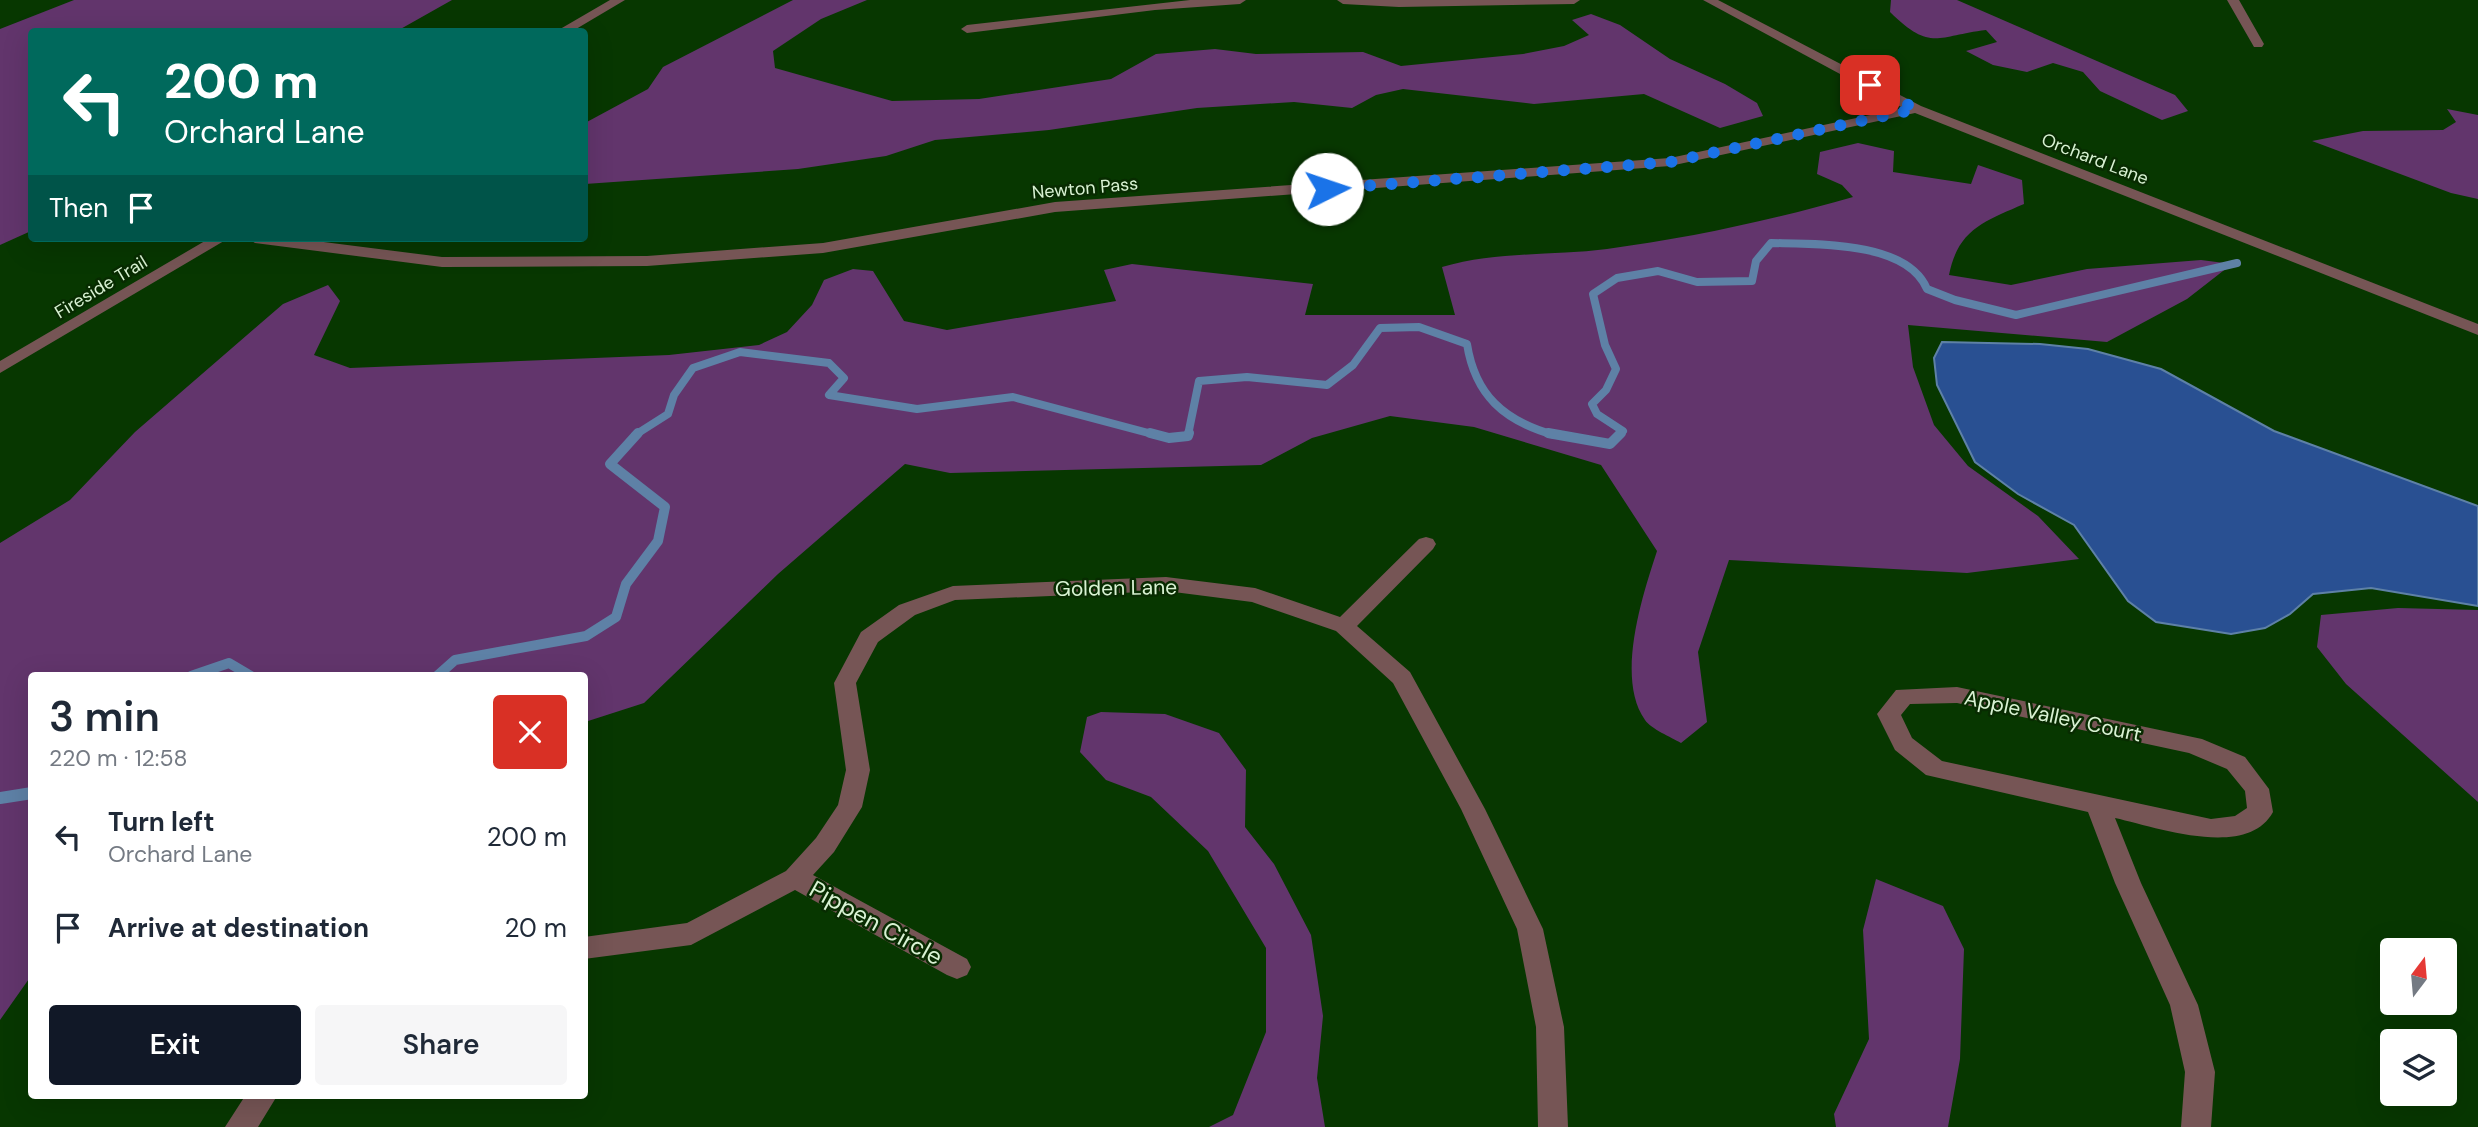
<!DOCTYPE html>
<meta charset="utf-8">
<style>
body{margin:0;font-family:"DM Sans",sans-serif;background:#f6f6f7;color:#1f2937;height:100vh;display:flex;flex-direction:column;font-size:26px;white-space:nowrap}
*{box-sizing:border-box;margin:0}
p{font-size:23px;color:#747a83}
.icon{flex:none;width:38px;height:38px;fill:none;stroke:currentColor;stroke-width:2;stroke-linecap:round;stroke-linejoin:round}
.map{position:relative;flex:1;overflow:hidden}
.side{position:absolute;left:28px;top:672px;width:560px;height:427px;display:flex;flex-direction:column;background:#fff;border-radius:7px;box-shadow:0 7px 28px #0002}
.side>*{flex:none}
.guide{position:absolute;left:28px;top:28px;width:560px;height:214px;border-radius:7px;box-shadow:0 7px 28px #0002;background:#00695c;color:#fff;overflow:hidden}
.needle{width:46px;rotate:16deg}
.fabs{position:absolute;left:2380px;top:938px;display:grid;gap:14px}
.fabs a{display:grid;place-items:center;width:77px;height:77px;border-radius:7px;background:#fff;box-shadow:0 7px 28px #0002;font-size:35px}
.pin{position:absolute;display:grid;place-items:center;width:60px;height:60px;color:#fff;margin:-30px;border-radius:14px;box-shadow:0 4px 10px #0006}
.me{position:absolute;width:77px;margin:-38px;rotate:86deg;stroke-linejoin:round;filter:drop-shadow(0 0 5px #0008)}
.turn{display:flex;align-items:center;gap:24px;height:147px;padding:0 21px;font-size:32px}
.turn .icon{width:91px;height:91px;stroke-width:2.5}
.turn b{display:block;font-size:49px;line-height:60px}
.then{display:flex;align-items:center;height:66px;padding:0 21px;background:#0003;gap:14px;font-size:26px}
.round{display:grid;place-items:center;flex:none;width:74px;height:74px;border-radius:7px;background:#f6f6f7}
.headline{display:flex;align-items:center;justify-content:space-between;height:119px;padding:0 21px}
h1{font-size:42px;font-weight:600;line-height:52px}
.primary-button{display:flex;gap:14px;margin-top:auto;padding:14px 21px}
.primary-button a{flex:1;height:80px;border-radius:7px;background:#111827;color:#fff;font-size:28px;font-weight:600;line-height:80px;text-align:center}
.primary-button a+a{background:#f6f6f7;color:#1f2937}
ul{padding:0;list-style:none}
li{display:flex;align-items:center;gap:21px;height:91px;padding:0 21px}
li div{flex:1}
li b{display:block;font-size:26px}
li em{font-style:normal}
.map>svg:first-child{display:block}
.green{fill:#62356c}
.water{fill:#295092;stroke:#5e81a6;stroke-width:2}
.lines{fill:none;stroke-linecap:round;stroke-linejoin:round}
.stream-far2{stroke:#5e81a6;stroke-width:8}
.stream-far1{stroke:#5e81a6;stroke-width:10}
.stream{stroke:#5e81a6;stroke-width:12}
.minor{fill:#765555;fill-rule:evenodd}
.route{stroke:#1a73e8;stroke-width:12;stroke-dasharray:0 21.6}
.labels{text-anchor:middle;stroke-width:5;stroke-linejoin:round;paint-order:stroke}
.far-street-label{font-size:18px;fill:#d9f2d3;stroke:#082b01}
.street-label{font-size:21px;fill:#d9f2d3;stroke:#082b01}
.near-street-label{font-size:24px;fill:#d9f2d3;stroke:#082b01}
</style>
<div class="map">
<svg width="2478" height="1127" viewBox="0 0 2478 1127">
<rect width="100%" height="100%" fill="#073700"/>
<path class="green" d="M74 0H452L397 31 32 32 31 231 0 245V29Z
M793 0H867L821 19 773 51 775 68 892 101 979 99 1111 79 1156 54 1215 49 1256 54 1363 52 1401 66 1523 54 1564 46 1589 35 1572 20 1591 14 1620 25 1670 59 1725 84 1757 103 1763 116 1720 128 1644 94 1534 104 1403 89 1376 95 1352 108 1294 102 1197 108 1049 130 935 140 886 156 798 169 585 184V123L648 89 663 67Z
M1891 0H1957L2175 95 2188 111 2162 120 2100 91 2083 72 2053 63 2027 72 1993 65 1966 51 1997 42 1986 30C1936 36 1931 52 1890 12Z
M2447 109 2478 115V199L2451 193 2312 141 2363 131 2443 130 2456 122Z
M1858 143 1894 151 1893 172 1971 184 1978 165 2022 180 2024 204C1985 221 1958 229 1949 275L2011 285 2087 269 2201 260 2232 264 2187 299 2107 342 1908 325 1913 367 1934 425 1968 466 2038 516 2079 559 1967 573 1729 560 1698 652 1707 722 1681 743C1671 737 1651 729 1645 720 1615 678 1643 594 1657 551L1601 465 1474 427 1390 416 1312 438 1261 465 950 473 905 464 778 574 644 703 585 722 584 676H32L31 976 0 1020V543L70 500 135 432 283 304 328 285 340 301 314 355 350 368 669 355 759 345 787 332 812 305 824 280 853 269 873 271 904 321 947 330 1116 301 1104 270 1132 264 1313 284 1305 315H1455L1442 267C1497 251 1552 256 1607 249 1690 238 1773 220 1853 197L1842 185 1817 174 1820 152Z
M2398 608 2478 610V802L2346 684 2317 647 2321 615Z
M1101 712 1165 714 1219 733 1246 770 1245 827 1274 864 1311 935 1323 1016 1317 1078 1325 1127H1209L1233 1115 1266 1032V948L1208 851 1151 797 1106 780 1080 752 1087 717Z
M1876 879 1943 906 1964 949 1960 1059 1948 1127H1836L1834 1114 1869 1039 1863 930Z"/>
<path class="water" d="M1942 342 2040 344 2088 349 2161 369 2274 431 2478 506V606L2371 588 2313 594 2290 614 2265 628 2231 634 2156 622 2128 601 2074 525 2018 494 1975 462 1937 385 1934 358Z"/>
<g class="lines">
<path class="stream-far2" d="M635 435 668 414 674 395 693 368 740 352 829 363 844 378 829 395 917 409 1013 397 1156 435
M1188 435 1199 381 1247 377 1327 385 1353 365 1380 328 1419 327 1467 344C1475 395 1504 421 1554 435
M1619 435 1623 431 1597 414 1592 404 1606 390 1616 369 1605 345 1593 294 1617 278 1658 271 1697 282 1752 281 1756 261 1771 243C1816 244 1907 241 1927 289L1955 300 2016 315 2237 263"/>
<path class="stream-far1" d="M1150 433 1169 438 1188 436 1189 433
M1548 433 1610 444 1621 433
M191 676 229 663 251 676
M437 676 455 660 586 636 616 617 626 584 658 541 665 507 610 464 638 433"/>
<path class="stream" d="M0 798 32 793"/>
<path class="minor" d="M610 0H625L571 32H555Z
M1190 0H1246L1240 4 1155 10 967 33 961 29 967 25Z
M1337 0H1580L1574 4 1399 7 1343 4Z
M1703 0H1718L1921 106 2478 324V335L1915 113 1670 166 1055 212 823 253 647 266 442 267 255 243 247 238H292L442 257 647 256 823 243 1055 202 1670 158 1903 108Z
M2227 0H2239L2264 44 2262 47H2254Z
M210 238H229L0 373V361Z
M1426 537 1433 539 1436 544 1433 549 1357 626 1410 672 1485 809 1543 929 1564 1027 1568 1127H1538L1536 1027 1517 929 1461 809 1393 683 1336 631 1252 602 1166 591 955 600 915 615 878 642 856 683 870 770 862 807 834 852 813 875 967 959 971 967 967 975 957 979 947 975 795 890 691 945 584 959V937L687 923 786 871 816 838 838 805 846 770 834 683 861 632 899 605 953 586 1166 577 1255 588 1340 617 1419 539Z
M1957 687 2202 739 2245 757 2269 789 2273 812C2247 860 2156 827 2115 818L2141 883 2198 1005 2215 1072 2211 1127H2181L2185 1072 2170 1005 2115 883 2088 812 1926 775 1895 750 1877 714 1896 690ZM1957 703 2189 753 2227 769 2245 791 2247 808 2235 816 2211 819 1942 761 1912 738 1901 715 1910 704Z
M245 1096H277L258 1127H225Z"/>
</g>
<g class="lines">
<path class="route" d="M1327 189 1670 162 1916 109 1870 85"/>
</g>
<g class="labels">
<g class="far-street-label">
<text transform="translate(2095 159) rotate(21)" y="6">Orchard Lane</text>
<text transform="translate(1085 188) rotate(-5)" y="6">Newton Pass</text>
<text transform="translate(101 287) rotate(-31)" y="6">Fireside Trail</text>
</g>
<g class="street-label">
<text transform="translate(1116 588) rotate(-1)" y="7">Golden Lane</text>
<text transform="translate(2053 716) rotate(12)" y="7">Apple Valley Court</text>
</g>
<g class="near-street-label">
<text transform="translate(876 923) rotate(29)" y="8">Pippen Circle</text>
</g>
</g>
</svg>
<div class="fabs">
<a><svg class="needle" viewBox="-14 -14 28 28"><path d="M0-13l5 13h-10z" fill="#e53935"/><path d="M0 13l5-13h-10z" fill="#747a83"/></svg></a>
<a><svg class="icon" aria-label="layers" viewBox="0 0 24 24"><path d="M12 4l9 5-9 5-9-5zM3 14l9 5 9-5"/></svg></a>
</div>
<div class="pin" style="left:1870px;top:85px;background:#d93025"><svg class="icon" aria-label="arrive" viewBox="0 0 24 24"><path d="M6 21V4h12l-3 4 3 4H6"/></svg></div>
<svg class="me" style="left:1327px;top:189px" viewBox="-20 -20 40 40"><circle r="19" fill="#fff"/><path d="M0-13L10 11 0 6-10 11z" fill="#1a73e8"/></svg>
<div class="guide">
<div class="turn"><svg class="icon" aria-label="left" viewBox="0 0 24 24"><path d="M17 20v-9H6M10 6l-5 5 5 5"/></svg><div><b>200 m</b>Orchard Lane</div></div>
<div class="then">Then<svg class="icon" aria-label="arrive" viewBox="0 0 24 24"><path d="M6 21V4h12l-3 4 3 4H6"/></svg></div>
</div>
<section class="side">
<div class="headline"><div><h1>3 min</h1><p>220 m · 12:58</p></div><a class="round" style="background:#d93025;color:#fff"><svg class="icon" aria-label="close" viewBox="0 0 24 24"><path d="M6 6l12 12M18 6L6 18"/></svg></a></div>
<ul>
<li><svg class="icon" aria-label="left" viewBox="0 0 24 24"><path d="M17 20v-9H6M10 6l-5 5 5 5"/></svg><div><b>Turn left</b><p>Orchard Lane</p></div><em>200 m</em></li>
<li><svg class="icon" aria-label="arrive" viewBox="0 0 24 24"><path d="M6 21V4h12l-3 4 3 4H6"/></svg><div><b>Arrive at destination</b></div><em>20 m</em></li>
</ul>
<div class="primary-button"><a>Exit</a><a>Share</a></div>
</section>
</div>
